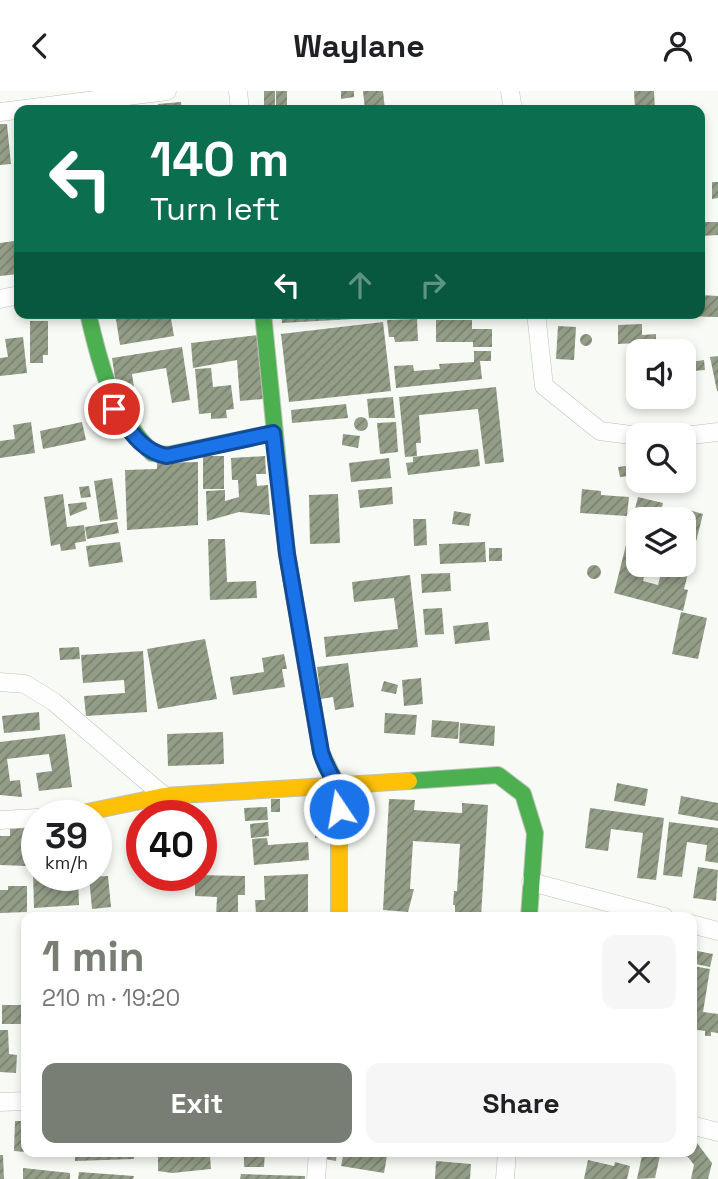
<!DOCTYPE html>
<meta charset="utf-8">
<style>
body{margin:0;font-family:"Space Grotesk",sans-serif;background:#f6f6f6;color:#202124;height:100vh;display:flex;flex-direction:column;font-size:26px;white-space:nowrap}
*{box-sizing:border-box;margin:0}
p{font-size:23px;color:#757577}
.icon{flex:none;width:38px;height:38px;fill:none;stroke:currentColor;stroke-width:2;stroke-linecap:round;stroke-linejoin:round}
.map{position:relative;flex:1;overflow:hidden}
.side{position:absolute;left:21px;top:821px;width:676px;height:245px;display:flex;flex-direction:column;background:#fff;border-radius:14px;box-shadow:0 4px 10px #0003}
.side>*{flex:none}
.banner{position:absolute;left:14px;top:14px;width:691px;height:214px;border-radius:14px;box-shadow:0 4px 10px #0003;background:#0b6e4f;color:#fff;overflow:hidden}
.buttons{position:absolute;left:626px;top:248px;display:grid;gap:14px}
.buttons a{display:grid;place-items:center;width:70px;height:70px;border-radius:14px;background:#fff;box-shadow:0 4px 10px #0003;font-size:35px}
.speed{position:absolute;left:21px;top:709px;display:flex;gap:14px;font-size:35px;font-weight:700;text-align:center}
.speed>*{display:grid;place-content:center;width:91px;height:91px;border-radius:50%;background:#fff;box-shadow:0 4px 10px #0003;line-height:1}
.speed small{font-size:18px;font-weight:400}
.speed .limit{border:10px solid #d22;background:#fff;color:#111}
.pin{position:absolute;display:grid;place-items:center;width:60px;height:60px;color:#fff;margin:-30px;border:4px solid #fff;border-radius:50%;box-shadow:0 2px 7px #0007}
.me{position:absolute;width:77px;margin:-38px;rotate:348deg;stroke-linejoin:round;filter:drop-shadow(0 0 5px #0008)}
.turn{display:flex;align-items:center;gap:24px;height:147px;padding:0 21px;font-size:32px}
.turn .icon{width:91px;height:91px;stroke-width:2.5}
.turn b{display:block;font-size:49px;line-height:60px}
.lanes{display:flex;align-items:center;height:66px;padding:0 21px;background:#0003;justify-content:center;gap:35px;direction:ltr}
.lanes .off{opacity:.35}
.round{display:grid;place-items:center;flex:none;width:74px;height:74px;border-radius:14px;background:#f6f6f6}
.headline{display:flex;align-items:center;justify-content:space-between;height:119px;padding:0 21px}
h1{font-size:42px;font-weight:700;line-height:52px;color:#797e74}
.cta{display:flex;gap:14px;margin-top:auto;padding:14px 21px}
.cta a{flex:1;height:80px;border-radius:14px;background:#797e74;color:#fff;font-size:28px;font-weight:700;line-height:80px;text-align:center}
.cta a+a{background:#f6f6f6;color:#202124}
header{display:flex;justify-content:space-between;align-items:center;height:91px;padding:0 21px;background:#fff;font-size:32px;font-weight:700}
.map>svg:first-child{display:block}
.building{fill:url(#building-hatch)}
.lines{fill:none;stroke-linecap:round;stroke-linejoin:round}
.street-casing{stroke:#bec2ba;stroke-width:19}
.fast-casing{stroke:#bec2ba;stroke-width:18}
.slow-casing{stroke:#bec2ba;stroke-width:18}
.street{stroke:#fefefe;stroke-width:18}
.fast{stroke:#4caf50;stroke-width:16}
.slow{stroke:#ffc107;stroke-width:16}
.route-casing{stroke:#114b97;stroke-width:18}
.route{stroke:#1a73e8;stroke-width:12}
</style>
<header><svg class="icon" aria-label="back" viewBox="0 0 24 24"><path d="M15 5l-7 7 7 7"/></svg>Waylane<svg class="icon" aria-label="person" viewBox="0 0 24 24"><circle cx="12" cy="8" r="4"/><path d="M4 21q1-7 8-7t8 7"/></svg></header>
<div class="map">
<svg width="718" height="1088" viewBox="0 0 718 1088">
<defs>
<pattern id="building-hatch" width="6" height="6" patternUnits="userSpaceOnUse" patternTransform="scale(1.75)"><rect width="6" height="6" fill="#949d88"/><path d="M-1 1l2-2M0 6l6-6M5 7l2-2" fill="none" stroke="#7a8170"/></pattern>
</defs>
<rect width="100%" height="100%" fill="#f8fbf5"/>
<path class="building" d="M264 0H275V15H264Z
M276 0H287V14H276Z
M341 0H354V6L341 8Z
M363 0H383L385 19H365Z
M634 0H654L655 19H635Z
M181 11 182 19H159L158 13Z
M0 33H7L11 73 0 74Z
M712 91H718V107L712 108Z
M700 131H718V144L700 145Z
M14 150 18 183 0 185V152Z
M700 204 718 205V226L675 225V222H700Z
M115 222H170L174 245 120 254Z
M281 222H370L371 227 282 232Z
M607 222H650V227H607Z
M417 228 418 250 395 251 394 246H389L387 229Z
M436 229H472V238H492V256H473V251H436Z
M30 230H48V264H43V272H30Z
M383 231 391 300 289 311 281 243Z
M642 233V244L656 243V261H638V252L618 253V234Z
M558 235 576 236 574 269 556 268Z
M580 249a6 6 0 1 1 12 0a6 6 0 1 1-12 0Z
M259 244 263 308 240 310 237 269 193 277 191 252Z
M23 246 27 282 0 285V267L8 266 5 248Z
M182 256 190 309 172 312 166 277 132 283 136 310 119 313 112 267Z
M474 260H491V270H480L482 288 396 297 394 275 413 274 414 280 440 278 439 273 474 271Z
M718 265V300H717L710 266Z
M704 269 705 279 692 280 691 271Z
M684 271H690L689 310 670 309 671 306H684Z
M211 277 213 296 231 294 234 318 226 319 227 327 211 328V322L199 323 195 278Z
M496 296 504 371 485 373 478 318 419 324 421 352H416L417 365 405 366 399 306Z
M393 306 395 327H369L367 308Z
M346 313 348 327 292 332 291 319Z
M354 333a7 7 0 1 1 14 0a7 7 0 1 1-14 0Z
M31 331 35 362 0 367V350L15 348 13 334Z
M82 331 86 349 43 358 40 340Z
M396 331 398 361 380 363 377 332Z
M343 343 360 345 358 357 342 354Z
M478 358 480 375 408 384 406 372 413 371V366Z
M203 365H224V398H203Z
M265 365 266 383H256L257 395 268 394 270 424 239 421 207 430 206 400 225 399V410L239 406 238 389H232L231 367Z
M389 367 391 387 351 391 349 372Z
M198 371V434L127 439 125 379 157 378V372Z
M634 374 636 384 620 386 618 376Z
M684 383 689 384 687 396 659 392 684 390Z
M112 387 118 428 100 431 94 390Z
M89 395 91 406 81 407 79 396Z
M392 396 393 413 360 417 358 399Z
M582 398 601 400V404L629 406 627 425 580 422Z
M63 403 67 436 84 434 86 450 75 452 76 458 61 460 60 453 51 455 44 406Z
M338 403 340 452 310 453 309 404Z
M638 406 663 412 659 429H639V474H647L643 490 658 494 663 474H684V429H674L678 416 703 423 684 498 688 499 683 520 614 502Z
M86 411 87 418 70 425 68 413Z
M454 420 471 423 469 435 452 433Z
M413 428H426L427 454 414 455Z
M117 431 119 442 87 448 85 436Z
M208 448H225L227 491 256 490 257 507 210 509Z
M120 451 123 471 89 476 86 455Z
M485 451 486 471 440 473 439 453Z
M489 457H502V470H489Z
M587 481a7 7 0 1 1 14 0a7 7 0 1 1-14 0Z
M450 482 451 500 422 502 421 483Z
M410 484 418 556 326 566 324 546 398 538 394 507 354 511 352 491Z
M442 517 444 543 425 544 423 518Z
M681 521 707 527 698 568 672 563Z
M488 531 490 549 455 553 453 535Z
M205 548 217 608 158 618 147 558Z
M79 556 80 568 60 569 59 557Z
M143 560 147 621 86 625 84 605 125 602 124 589 83 592 81 564Z
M284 563 287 578H282L285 596 233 604 230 586 264 581 262 567Z
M348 572 354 616 335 619 333 606 321 608 317 576Z
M421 587 423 613 404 615 402 589Z
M384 590 398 594 396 603 381 600Z
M39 621 40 639 4 642 2 625Z
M385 622 417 624 415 644 384 642Z
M432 629 459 631 458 648 431 646Z
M460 632 495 635 494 655 459 652Z
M223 641 224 673 168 675 167 643Z
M65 643 72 696 39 700 36 682 52 680 49 663 7 668 10 690 20 689 22 706 0 704V651Z
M617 692 648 698 645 715 614 710Z
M681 705 718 712V730L678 723Z
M271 708H280V721H271Z
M389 708 415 709 414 719 462 722V712L488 714 481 825 455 823V814H453L454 800H457L460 753 427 751 413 750 410 798H414L408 821 383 819Z
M267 716 268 729 245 730 244 717Z
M590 717 664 727 656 789 637 787 643 742 611 738 608 760 585 757Z
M315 725 328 726 327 747H315Z
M136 726H142V740L135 739Z
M268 731 269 745 251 747 250 733Z
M669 731 718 737V772L705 770 707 754 687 751 682 786 663 784Z
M10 734H26V775L0 774V745H10Z
M201 734H208L207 770H201Z
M267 747 268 754 308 751 309 769 254 774 252 748Z
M698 776 718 779 716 810 693 807Z
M33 781 47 784V787H78L79 814 34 817Z
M308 783V824L266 825V822H256L255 809H265L264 785Z
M195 784 245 785V804H238V826H216L217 806 195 805Z
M108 785 111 816 92 818 89 786Z
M8 795H27V821L0 822V799H8Z
M692 859 713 863 710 876 691 872Z
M692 875 710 878 703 921 718 923V942L711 941V945H705V940L691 938Z
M2 914H26V933H2Z
M0 939H8L9 963 17 964 16 982 0 981Z
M15 1030H26V1061L14 1060Z
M691 1043 695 1044 694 1048 712 1072 708 1088H691L694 1074 688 1066 668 1062 691 1060Z
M75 1060H134V1068L75 1070Z
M158 1060H239V1066L210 1065 211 1078 172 1082 158 1080Z
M244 1060H265L264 1076H244Z
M326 1060H337L336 1070 325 1068Z
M344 1060 387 1065 384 1082 341 1075Z
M643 1060H661L655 1087 637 1088Z
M0 1064H3L4 1088H0Z
M588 1069 614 1075 615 1071 630 1075 627 1088H584Z
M436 1070 471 1073 470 1088H435Z
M23 1077 70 1082V1088H23Z
M79 1081 134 1085 133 1088H78Z
M241 1083 305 1085V1088H240Z"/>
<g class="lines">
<defs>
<path id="street" d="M238 0 240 19
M510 0 513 19
M0 21 167 0
M0 208 19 204
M536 222 544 295 600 340 639 345
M684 345 718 341
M0 591 25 593 54 611 164 705
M0 729 37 727
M531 791 664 826
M691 833 718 840
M0 1011 26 1010
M691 1034 718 1041
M316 1088 318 1060
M505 1088 507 1060"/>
<path id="fast" d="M88 222C101 279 111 318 152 362L167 364 273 342
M263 222 287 463 321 661 333 686
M409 690 498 684 523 703 535 742 529 826"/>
<path id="slow" d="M333 686 339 695V826
M73 724 164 705 409 690"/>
</defs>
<use href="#street" class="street-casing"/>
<use href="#fast" class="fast-casing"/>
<use href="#slow" class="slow-casing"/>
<use href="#street" class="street"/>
<use href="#fast" class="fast"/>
<use href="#slow" class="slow"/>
</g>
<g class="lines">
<defs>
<path id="route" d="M114 318C129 338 142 361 167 365L273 342 287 463 321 661C329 688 339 686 339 718"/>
</defs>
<use href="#route" class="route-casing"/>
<use href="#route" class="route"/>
</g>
</svg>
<div class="buttons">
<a><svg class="icon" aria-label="sound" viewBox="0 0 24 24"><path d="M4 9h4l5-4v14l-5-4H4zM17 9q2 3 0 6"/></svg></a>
<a><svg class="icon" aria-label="search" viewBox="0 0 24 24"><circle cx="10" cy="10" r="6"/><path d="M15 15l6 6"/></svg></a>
<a><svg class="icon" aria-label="layers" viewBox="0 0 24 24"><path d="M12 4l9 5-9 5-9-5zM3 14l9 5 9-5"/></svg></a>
</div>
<div class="speed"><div>39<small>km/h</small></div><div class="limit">40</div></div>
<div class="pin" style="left:114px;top:318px;background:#d93025"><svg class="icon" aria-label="arrive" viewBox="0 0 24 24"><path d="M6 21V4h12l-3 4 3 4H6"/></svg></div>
<svg class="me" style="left:339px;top:718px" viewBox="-20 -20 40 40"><circle r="17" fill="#1a73e8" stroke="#fff" stroke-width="3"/><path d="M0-11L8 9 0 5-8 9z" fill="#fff"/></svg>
<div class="banner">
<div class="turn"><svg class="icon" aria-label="left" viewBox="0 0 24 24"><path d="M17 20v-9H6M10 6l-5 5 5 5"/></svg><div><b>140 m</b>Turn left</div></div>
<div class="lanes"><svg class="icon" aria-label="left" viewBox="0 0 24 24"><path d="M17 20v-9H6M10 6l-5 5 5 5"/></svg><svg class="icon off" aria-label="ahead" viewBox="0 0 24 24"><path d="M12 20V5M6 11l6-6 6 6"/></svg><svg class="icon off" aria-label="right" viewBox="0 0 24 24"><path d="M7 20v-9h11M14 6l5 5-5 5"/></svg></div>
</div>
<section class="side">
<div class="headline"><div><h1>1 min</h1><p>210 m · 19:20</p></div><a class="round"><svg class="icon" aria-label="close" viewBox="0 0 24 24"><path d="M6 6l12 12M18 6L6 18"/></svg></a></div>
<div class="cta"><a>Exit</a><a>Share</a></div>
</section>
</div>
